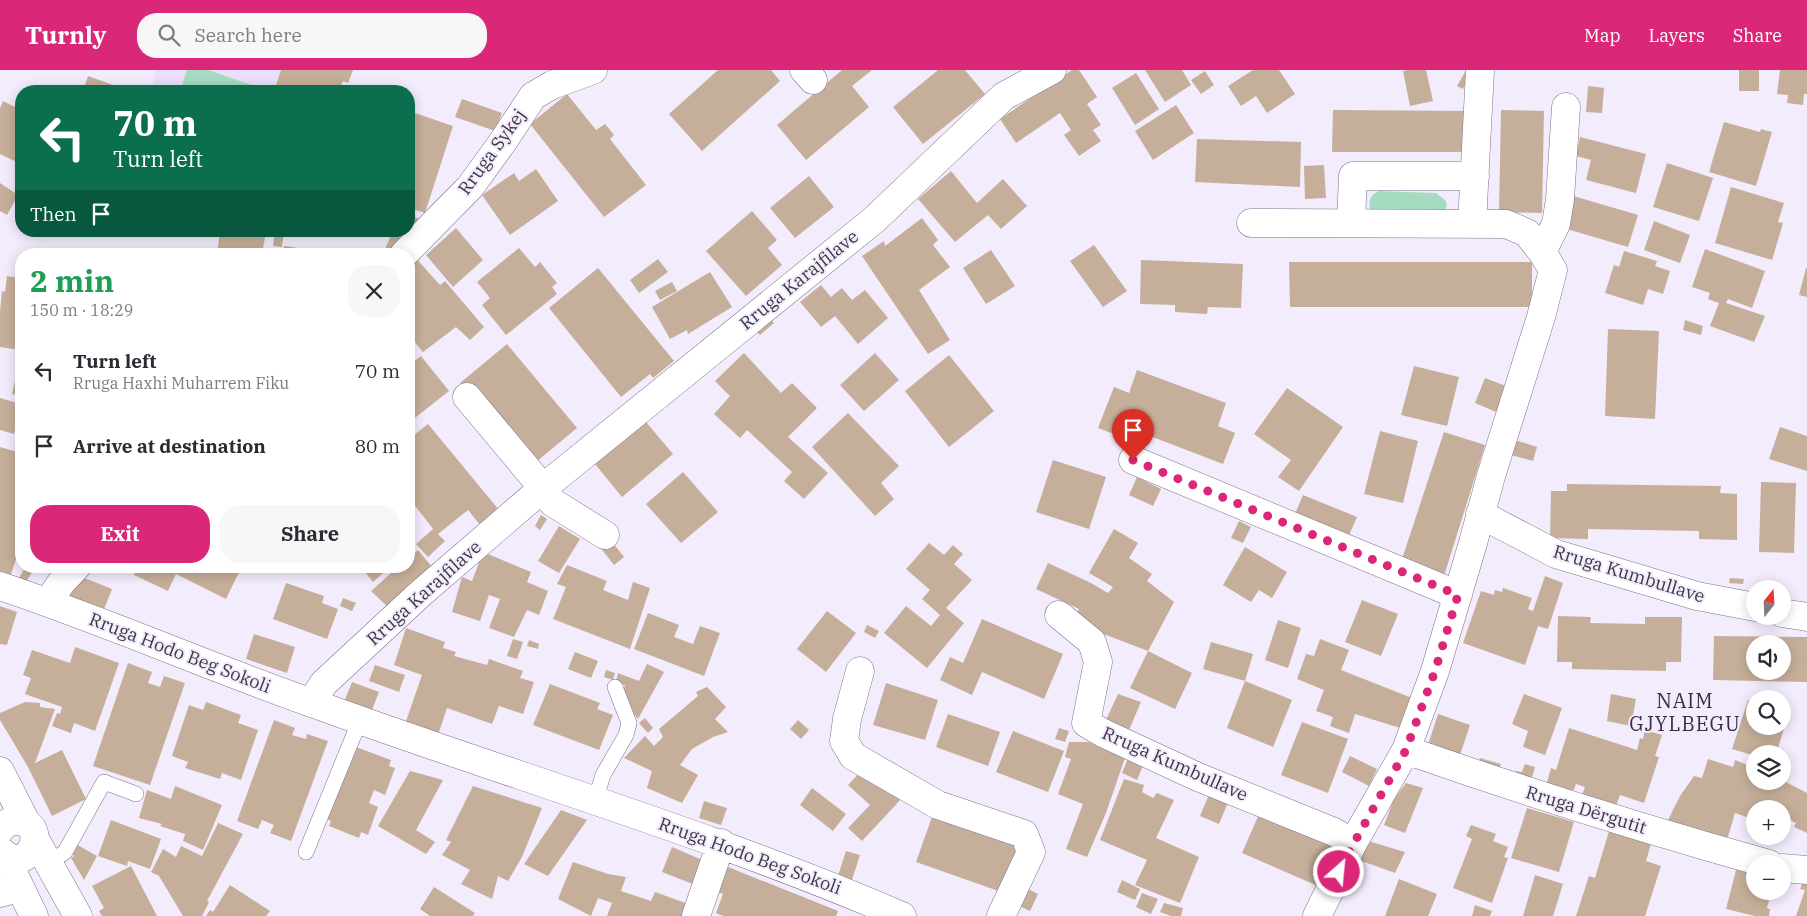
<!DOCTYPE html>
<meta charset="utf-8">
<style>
body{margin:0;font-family:"IBM Plex Serif",serif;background:#f7f7f7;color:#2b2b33;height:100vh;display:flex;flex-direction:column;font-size:19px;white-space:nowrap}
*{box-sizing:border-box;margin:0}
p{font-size:16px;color:#7c7c81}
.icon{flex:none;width:28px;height:28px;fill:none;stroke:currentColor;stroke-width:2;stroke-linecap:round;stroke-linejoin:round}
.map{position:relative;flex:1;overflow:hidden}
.side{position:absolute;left:15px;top:178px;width:400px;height:325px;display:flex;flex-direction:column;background:#fff;border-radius:20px;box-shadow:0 2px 12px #0003}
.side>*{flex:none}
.hud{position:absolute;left:15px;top:15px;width:400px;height:152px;border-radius:20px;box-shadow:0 2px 12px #0003;background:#0b6e4f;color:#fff;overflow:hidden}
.needle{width:32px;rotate:18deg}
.buttons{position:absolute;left:1746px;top:510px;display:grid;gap:10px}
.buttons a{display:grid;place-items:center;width:45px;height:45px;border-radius:50%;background:#fff;box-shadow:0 2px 12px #0003;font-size:25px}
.pin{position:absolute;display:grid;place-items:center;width:42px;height:42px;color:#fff;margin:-51px -21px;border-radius:50% 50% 50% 0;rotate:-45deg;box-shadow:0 0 5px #0007}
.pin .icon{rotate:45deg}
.me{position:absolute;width:55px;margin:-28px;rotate:27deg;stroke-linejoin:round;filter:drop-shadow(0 0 4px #0008)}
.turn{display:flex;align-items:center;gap:18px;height:105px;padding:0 15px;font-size:22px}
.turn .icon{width:65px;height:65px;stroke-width:2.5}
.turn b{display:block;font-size:35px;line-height:42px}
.then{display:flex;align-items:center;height:48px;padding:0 15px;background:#0003;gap:10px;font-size:19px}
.round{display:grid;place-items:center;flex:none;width:52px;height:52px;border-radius:20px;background:#f7f7f7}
.headline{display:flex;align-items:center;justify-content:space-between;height:85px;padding:0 15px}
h1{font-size:30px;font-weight:800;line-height:38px;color:#1e9e55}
.cta{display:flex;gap:10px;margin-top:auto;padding:10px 15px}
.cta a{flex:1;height:58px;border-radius:20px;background:#db2777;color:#fff;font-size:20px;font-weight:800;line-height:58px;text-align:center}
.cta a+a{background:#f7f7f7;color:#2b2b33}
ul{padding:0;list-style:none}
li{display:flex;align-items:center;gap:15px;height:75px;padding:0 15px}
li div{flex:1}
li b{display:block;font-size:19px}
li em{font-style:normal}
header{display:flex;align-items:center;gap:30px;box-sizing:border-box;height:70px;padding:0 25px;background:#db2777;color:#fff}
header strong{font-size:24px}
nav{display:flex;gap:28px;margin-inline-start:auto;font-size:18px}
.search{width:350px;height:45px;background:#f7f7f7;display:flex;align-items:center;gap:12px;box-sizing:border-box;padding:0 18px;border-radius:20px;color:#7c7c81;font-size:19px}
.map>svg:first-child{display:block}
.built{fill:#ebdffb}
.green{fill:#a5dcc1}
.building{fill:#c6af9a;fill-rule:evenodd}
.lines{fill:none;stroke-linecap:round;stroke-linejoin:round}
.lane-casing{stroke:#7c728b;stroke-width:16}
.street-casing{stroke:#7c728b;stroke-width:29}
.secondary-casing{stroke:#7c728b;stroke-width:29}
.lane{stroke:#fff;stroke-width:15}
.street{stroke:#fff;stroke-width:28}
.secondary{stroke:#fff;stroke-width:28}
.route{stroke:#db2777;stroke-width:9;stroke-dasharray:0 16.2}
.labels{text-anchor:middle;stroke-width:4;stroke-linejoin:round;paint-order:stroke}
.street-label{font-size:18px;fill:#3e3944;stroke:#f3ecfd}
.quarter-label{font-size:20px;letter-spacing:1px;fill:#382e44;stroke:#f3ecfd}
</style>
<header>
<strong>Turnly</strong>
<div class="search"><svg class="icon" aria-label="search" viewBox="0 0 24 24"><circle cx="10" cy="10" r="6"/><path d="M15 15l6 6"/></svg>Search here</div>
<nav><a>Map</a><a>Layers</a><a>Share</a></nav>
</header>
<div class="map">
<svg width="1807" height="846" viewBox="0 0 1807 846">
<rect width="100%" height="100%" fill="#f3ecfd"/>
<path class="built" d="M156 0H353L348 13 343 11 339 21H151Z"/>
<path class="green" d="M187 0H208L263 19 262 21H180Z
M1379 121 1436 123 1445 130 1447 134 1445 141 1372 143C1367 134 1369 125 1379 121Z"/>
<path class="building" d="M281 0H353L348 13 343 11 339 21H274Z
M718 0H771L780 11 702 81 669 44Z
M842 0H872L852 16 869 37 806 90 777 55Z
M938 0H965L985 24 923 74 893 37Z
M1072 0H1079L1097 27 1087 34 1101 55 1093 60 1101 71 1079 86 1064 65 1071 60 1060 43 1016 73 1000 49Z
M1145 0H1182L1191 15 1165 32Z
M1253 0H1279L1295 24 1267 43 1256 26 1241 36 1228 16Z
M1407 0H1426L1433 31 1410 36 1403 1Z
M1739 0H1759V21H1739Z
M1780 0H1807V24H1804L1803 35 1787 33 1788 25 1777 24Z
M1205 1 1214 15 1201 24 1191 10Z
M1465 2 1470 5 1463 19 1457 16Z
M1136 3 1159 39 1135 55 1112 18Z
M88 6 124 19V21H83Z
M1588 16 1604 18 1602 43 1586 42Z
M567 24 596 60 605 54 614 65 610 69 646 115 604 147 530 54Z
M462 29 502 43 495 61 455 47Z
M3 31 21 40V94L0 84V38Z
M1176 35 1194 63 1153 90 1135 61Z
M1333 40 1469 41V82H1332Z
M1501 40 1544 41 1542 143 1499 142Z
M409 41 453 56 425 143 409 138Z
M1724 52 1760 62 1761 59 1772 62 1756 116 1709 102Z
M1580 67 1646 84 1636 123 1586 110 1591 90 1576 86Z
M1197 69 1301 72 1300 117 1195 112Z
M1667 93 1713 108 1699 151 1653 137Z
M1324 95 1326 128 1305 129 1304 96Z
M536 99 558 131 510 165 482 125 514 103 519 111Z
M951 101 977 133 1003 109 1027 136 1001 159 988 145 955 172 918 129Z
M809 106 834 137 795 168 770 138Z
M0 113 18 125 7 145 0 141Z
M1731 117 1784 133 1778 152 1783 153 1772 190 1715 173Z
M1570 125 1638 145 1628 177 1560 157Z
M752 141 777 170 768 178 782 195 746 226 706 181Z
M409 146 428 151 396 183 385 179 393 161H409Z
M922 148 938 170 933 175 950 197 919 220 950 270 928 284 862 186 884 171 885 176Z
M1654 151 1690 165 1680 193 1644 180Z
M456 158 483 190 453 217 426 185Z
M220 161 266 162 262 184H217Z
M275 161H284L282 177 273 176Z
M1094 175 1127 221 1103 237 1070 191Z
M284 176 335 183V184H283Z
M519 178 535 197 540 192 557 213 552 217 557 224 506 265 482 235 490 228 477 212Z
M1705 179 1765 201 1752 238 1728 229 1726 233 1765 246 1754 272 1710 256 1719 233 1708 229 1710 223 1692 217Z
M991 180 1015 216 986 234 963 198Z
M1624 181 1657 191 1655 196 1670 201 1663 224 1648 219 1643 235 1605 223 1614 195 1619 197Z
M414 186 440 215 445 211 484 257 470 270 456 257 423 282 409 265V191Z
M658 189 668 202 639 223 630 210Z
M1141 190 1243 194 1241 238 1208 237 1207 244 1175 242V235L1140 234Z
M1289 192H1532V237H1290Z
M598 198 674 291 653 308 650 304 621 327 549 238Z
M1806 198H1807V227L1799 225Z
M710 202 732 237 688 264 687 260 670 269 652 237Z
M7 206 21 208V280L0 277V242L2 221 5 222Z
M672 212 677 221 660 230 655 221Z
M821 215 831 227 842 218 852 230 865 220 888 248 858 274 835 246 821 257 800 232Z
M769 247 774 253 760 265 755 260Z
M1685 250 1703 256 1701 265 1683 260Z
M1608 259 1659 261 1655 349 1605 346Z
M507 274 577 358 530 397 460 313Z
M744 283 781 323 792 313 817 338 788 367 828 403 804 429 784 411 792 402 747 360 740 368 714 344 730 326 715 311Z
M875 283 899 310 864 341 840 315Z
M949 285 994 341 949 377 905 321Z
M421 286 449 321 411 351 409 348V295Z
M1414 296 1459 307 1447 356 1401 345Z
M1137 300 1226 333 1218 356 1235 363 1223 394 1150 366 1146 376 1098 358 1114 317 1129 323Z
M16 306 21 307V326L12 324Z
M1485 308 1506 316 1496 342 1475 333Z
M1287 318 1343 357 1299 421 1278 407 1291 390 1254 364Z
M0 328 21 334 14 364 0 360Z
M848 343 899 396 881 413 894 429 875 446 812 377Z
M646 352 673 384 622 427 595 394Z
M428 354 499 440 481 456 468 440 438 464 445 471 428 487 416 474 433 459 409 428V369Z
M1780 357 1807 366V401L1769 389Z
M1380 361 1418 371 1403 433 1364 424Z
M1444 362 1485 375 1444 506 1401 492Z
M1515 370 1537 377 1533 391 1511 385Z
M0 377 21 383V442L15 460 21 463V475L10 507 0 503Z
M1053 390 1106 407 1089 459 1036 442Z
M683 402 718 442 681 473 646 434Z
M1137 407 1161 419 1153 436 1129 425Z
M1761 412 1796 413 1794 483 1759 482Z
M1567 414 1721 416 1720 423 1737 424V470L1699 469V461L1588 459V469L1550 468 1551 421H1567Z
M1303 425 1357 447 1346 472 1292 451Z
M541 445 547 449 540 460 535 456Z
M1239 451 1251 457 1243 473 1231 468Z
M559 456 580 469 559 503 538 491Z
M1114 459 1138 473 1129 488 1152 504 1147 511 1174 532 1148 581 1192 603 1175 639 1130 618 1148 581 1072 552 1079 539 1036 519 1048 493 1091 513 1108 523 1113 517 1089 503Z
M609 468 624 487 614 495 599 476Z
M929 473 944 485 953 475 963 484 954 494 972 510 946 538 964 553 927 598 884 563 906 536 931 556 940 545 922 529 930 520 906 499Z
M1245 477 1287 502 1272 528 1259 520 1251 532 1223 515Z
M418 480 433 498 390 539 371 521 399 496H409V488Z
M483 482 531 502 527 512 548 521 539 545 527 540 514 567 489 558 500 529 489 525 480 551 452 542 462 507 472 511Z
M567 495 607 511 603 520 628 530 633 512 650 518 630 579 553 549 566 517 557 514Z
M26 496H36L24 515 17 511Z
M138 496H242L226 529 176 504 168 521 134 505Z
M360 496H391L373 512Z
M77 505 112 519 103 542 68 529Z
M1545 506 1563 513 1548 559 1538 556 1525 595 1463 573 1481 521 1494 525 1495 520 1502 522 1503 518 1532 528 1528 539 1533 541Z
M1730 508 1744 509 1743 514 1729 513Z
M286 513 324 526 322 533 338 539 327 569 273 549Z
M343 528 356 533 352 541 340 536Z
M1362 530 1398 544 1381 586 1345 572Z
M0 536 17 542 7 575 0 574Z
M827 541 856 563 826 602 797 579Z
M648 543 679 555 674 567 693 574 700 556 720 563 704 606 634 579Z
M1558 546 1591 547 1590 553 1645 554V547H1682L1681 592H1666V601L1572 599V592H1557Z
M982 549 1063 584 1044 629 982 602 972 625 940 610 950 587 963 593Z
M1278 550 1301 558 1288 598 1265 590Z
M867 555 879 561 875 568 864 562Z
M406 558 445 572 443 578 456 582 454 586 487 595 489 589 523 601 520 608 534 612 523 644 499 636 492 654 447 638 438 665 405 654 422 605 394 595Z
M254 564 295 577 287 603 246 589Z
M1714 566 1807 567V612L1713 610ZM1755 574H1782V601H1755Z
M513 569 523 572 517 589 507 586Z
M1320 569 1349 580 1341 600 1412 628 1400 658 1355 644 1349 663 1330 656 1333 647 1316 641 1324 620 1297 609 1306 584 1314 586Z
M529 570 539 574 538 579 527 576Z
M1211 572 1253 584 1245 611 1203 599Z
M75 577 119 593 95 661 74 653 71 663 52 656 57 643 60 644 62 637 25 624 31 608 23 605 32 580 70 593Z
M575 582 598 591 591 608 568 599Z
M128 593 152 602 148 613 160 617 164 606 185 613 150 715 93 696Z
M647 594 664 602 638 649 626 633 623 621 625 615 616 612 618 603 639 611Z
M375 595 405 605 399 622 369 611Z
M606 600 615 603 613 610 604 607Z
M1245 611 1292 630 1273 677 1227 658Z
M352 612 379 622 371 642 344 632Z
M886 613 938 630 925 670 873 655Z
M550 614 600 633 597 639 613 645 599 680 533 655Z
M707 617 726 637 715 649 728 662 713 667 692 679 680 695 698 705 682 733 647 718 652 701 624 688 645 666 654 676 663 667 659 659 698 626 696 622Z
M1118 624 1141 632 1129 660 1125 658 1124 663 1105 652Z
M1524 624 1562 638 1545 685 1523 677 1528 661 1512 654Z
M1611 624 1636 629 1631 656 1607 651Z
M1748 630 1755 633V656H1782V641L1789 643 1776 684H1755V686L1732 679Z
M25 632 40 633V637L55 639 35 693 62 680 86 729 52 746 28 697 0 650V643Z
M206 632 241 645 238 653 258 660 241 710 222 703 220 709 185 698 188 692 172 686 189 635 203 640Z
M948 644 1000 662 988 696 936 677Z
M1438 644 1470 655 1459 688 1427 678Z
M645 648 653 658 648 663 639 653Z
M274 650 295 658 292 665 306 669 307 664 328 671 291 771 270 763 274 755 262 750 258 759 237 751Z
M798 650 809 660 801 669 790 659Z
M1302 652 1348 669 1328 723 1281 705Z
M1059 658 1069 661 1065 672 1055 669Z
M1569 658 1637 680 1640 668 1643 669 1645 660 1662 665 1655 686 1659 687 1644 733 1620 725 1616 736 1582 725 1585 717 1576 714 1571 727 1545 719 1551 698 1556 700Z
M1013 661 1064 681 1048 722 996 702Z
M1069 672H1088L1126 685 1106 743 1087 787 1066 779 1083 734 1058 724 1071 689 1065 687Z
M356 677 391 690 389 696 395 698 385 725 374 720 369 733 378 737 368 765 361 762 359 768 329 756 331 751 324 748Z
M1129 686 1144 693 1137 710 1122 703Z
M1350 686 1377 699 1369 716 1342 702Z
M1480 688 1501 694 1498 703 1477 697Z
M1708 689 1733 697 1735 690 1755 698V711L1782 710 1807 723V763L1794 757 1796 753 1782 746V739H1755V750L1735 743 1727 770 1667 752 1680 726 1694 706 1702 708Z
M1525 694 1535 697 1530 714 1514 709 1516 701 1522 702Z
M862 700 883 720 889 712 904 726 862 771 848 758 870 735 848 715Z
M410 701 443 710 416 760 435 772 426 784 378 756Z
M1124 709 1144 715 1142 722 1153 728 1157 723 1174 730 1156 768 1199 787 1180 833 1135 815 1147 790 1100 770Z
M1406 713 1423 718 1405 763 1384 755 1394 729Z
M175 716 222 735 203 780 183 771 185 764 160 756 162 754 139 748 147 720 171 729Z
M473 716 542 738 522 787 508 811 498 806 492 829 461 814 470 800 442 785 451 772 446 770Z
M812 718 846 744 833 761 800 735Z
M1211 720 1230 728 1219 754 1200 746Z
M704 731 727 738 721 755 699 748Z
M1527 738 1574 752 1559 802 1511 788Z
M561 740 587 750 548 806 524 794Z
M1260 742 1335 774 1318 816 1242 783Z
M933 744 1024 777 1007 824 916 792Z
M111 750 161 769 150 799 128 791 127 796 98 786Z
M218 753 243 764 207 831 209 832 202 846H183L159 806 151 802 163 779 176 787 181 776 202 786Z
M1471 755 1496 764 1493 771 1508 777 1504 787 1508 788 1492 833 1453 818 1472 769 1466 766Z
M1609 761 1653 767 1646 791 1661 796 1645 846H1576L1589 806 1595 808Z
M1368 771 1405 782 1395 803 1359 790Z
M76 774 97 786 84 810 71 788 74 786 71 782Z
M672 777 707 792 698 816 662 802Z
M846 781 860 785 851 813 837 809Z
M573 792 608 804 626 807 621 821 651 831 655 822 691 835 687 846H607L612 833 598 828 591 846 558 829Z
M131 796 157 846H102L99 841 104 838 92 816Z
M1737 796 1755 801V821H1760V823L1770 826 1767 838 1770 839 1769 846H1755L1726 839Z
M728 797 838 841 836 846H723L716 843 723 824 718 822Z
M1535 805 1563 814 1553 846H1523Z
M1399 809 1437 824 1428 846H1385Z
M1122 810 1140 819 1135 830 1117 822Z
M1803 811 1807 812V846H1796L1805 820 1800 819Z
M230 815 270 841 266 846H206L210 840 213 842Z
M434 817 475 843 473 846H430L420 839Z
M1024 817 1038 824 1030 841 1015 834Z
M1142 823 1158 829 1151 844 1136 837Z
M1164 833 1183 838 1181 846H1171L1160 842Z
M1475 835 1492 841 1490 846H1472Z"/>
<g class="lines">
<defs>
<path id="lane" d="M595 731 603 705 626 665 629 653 615 617
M306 782 360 650
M50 792 65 782 104 712 136 724"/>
<path id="street" d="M804 0 813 10
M1251 153 1506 154 1527 163 1542 182 1553 200 1541 247 1491 406 1473 473 1435 601 1406 680 1353 773 1317 846
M1351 153 1353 106H1475
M1472 154 1480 0
M1542 182 1556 154 1560 129 1566 37
M404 184 470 117 502 73 533 26 552 15 593 0
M467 327 543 418 552 432 605 465
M1133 390 1458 525
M1480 444 1556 484 1697 526 1755 537
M0 516C105 551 207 596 312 633 509 705 710 763 902 846
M48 532 61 513 77 496
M1782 543 1807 547
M1059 545 1092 572 1098 592 1086 653 1103 663 1198 707 1334 762 1353 773
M860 601 847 649 844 671 853 686 938 735 1024 764 1031 782 1001 846
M311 633 324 613 420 524 543 418 875 149 1004 26 1052 0
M1406 680C1526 722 1647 760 1769 794
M1782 798 1807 800
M0 823 19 818
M696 846 721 773"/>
<path id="secondary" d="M0 701 27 754
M0 760C4 754 9 751 16 751 52 751 29 811 0 780
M35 769 78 846
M5 786 34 846"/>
</defs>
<use href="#lane" class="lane-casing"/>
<use href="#street" class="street-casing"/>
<use href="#secondary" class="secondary-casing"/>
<use href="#lane" class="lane"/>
<use href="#street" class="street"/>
<use href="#secondary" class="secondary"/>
</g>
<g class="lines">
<path class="route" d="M1133 390 1458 525 1435 601 1406 680 1354 773 1339 802"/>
</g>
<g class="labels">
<g class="street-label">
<text transform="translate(492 82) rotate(-54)" y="6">Rruga Sykej</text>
<text transform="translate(799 210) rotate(-39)" y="6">Rruga Karajfilave</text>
<text transform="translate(1629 504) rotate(17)" y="6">Rruga Kumbullave</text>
<text transform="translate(424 523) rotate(-42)" y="6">Rruga Karajfilave</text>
<text transform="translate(180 583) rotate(21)" y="6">Rruga Hodo Beg Sokoli</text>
<text transform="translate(1175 694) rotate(24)" y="6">Rruga Kumbullave</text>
<text transform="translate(1586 740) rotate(17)" y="6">Rruga Dërgutit</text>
<text transform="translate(750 786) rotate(20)" y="6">Rruga Hodo Beg Sokoli</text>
</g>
<g class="quarter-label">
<text x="1685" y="638">NAIM<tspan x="1685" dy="23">GJYLBEGU</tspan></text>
</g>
</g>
</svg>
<div class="buttons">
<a><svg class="needle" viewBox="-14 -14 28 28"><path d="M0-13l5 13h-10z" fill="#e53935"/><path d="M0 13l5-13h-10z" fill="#7c7c81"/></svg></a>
<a><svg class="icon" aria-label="sound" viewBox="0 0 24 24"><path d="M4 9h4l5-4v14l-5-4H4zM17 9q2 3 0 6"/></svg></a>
<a><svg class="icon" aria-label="search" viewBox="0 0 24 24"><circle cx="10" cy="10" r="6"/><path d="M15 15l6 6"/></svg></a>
<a><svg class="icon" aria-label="layers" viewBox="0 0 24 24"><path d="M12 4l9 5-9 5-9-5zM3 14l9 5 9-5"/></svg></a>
<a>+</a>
<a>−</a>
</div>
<div class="pin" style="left:1133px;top:390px;background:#d93025"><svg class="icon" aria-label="arrive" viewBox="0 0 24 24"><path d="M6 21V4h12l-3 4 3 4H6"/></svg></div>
<svg class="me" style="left:1339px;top:802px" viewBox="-20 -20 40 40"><circle r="17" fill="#db2777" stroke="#fff" stroke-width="3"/><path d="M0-11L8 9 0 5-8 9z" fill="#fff"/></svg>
<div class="hud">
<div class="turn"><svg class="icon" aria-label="left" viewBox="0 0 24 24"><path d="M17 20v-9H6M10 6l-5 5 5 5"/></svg><div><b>70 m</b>Turn left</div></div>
<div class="then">Then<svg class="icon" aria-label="arrive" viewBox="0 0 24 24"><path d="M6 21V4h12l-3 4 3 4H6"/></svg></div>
</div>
<section class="side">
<div class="headline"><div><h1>2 min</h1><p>150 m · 18:29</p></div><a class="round"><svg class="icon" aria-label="close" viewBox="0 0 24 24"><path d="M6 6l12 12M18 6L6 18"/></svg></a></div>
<ul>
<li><svg class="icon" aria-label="left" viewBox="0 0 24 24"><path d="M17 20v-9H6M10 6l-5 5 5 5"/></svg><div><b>Turn left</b><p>Rruga Haxhi Muharrem Fiku</p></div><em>70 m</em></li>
<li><svg class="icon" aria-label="arrive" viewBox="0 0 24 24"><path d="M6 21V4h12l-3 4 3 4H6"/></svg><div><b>Arrive at destination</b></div><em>80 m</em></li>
</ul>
<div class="cta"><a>Exit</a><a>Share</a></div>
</section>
</div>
